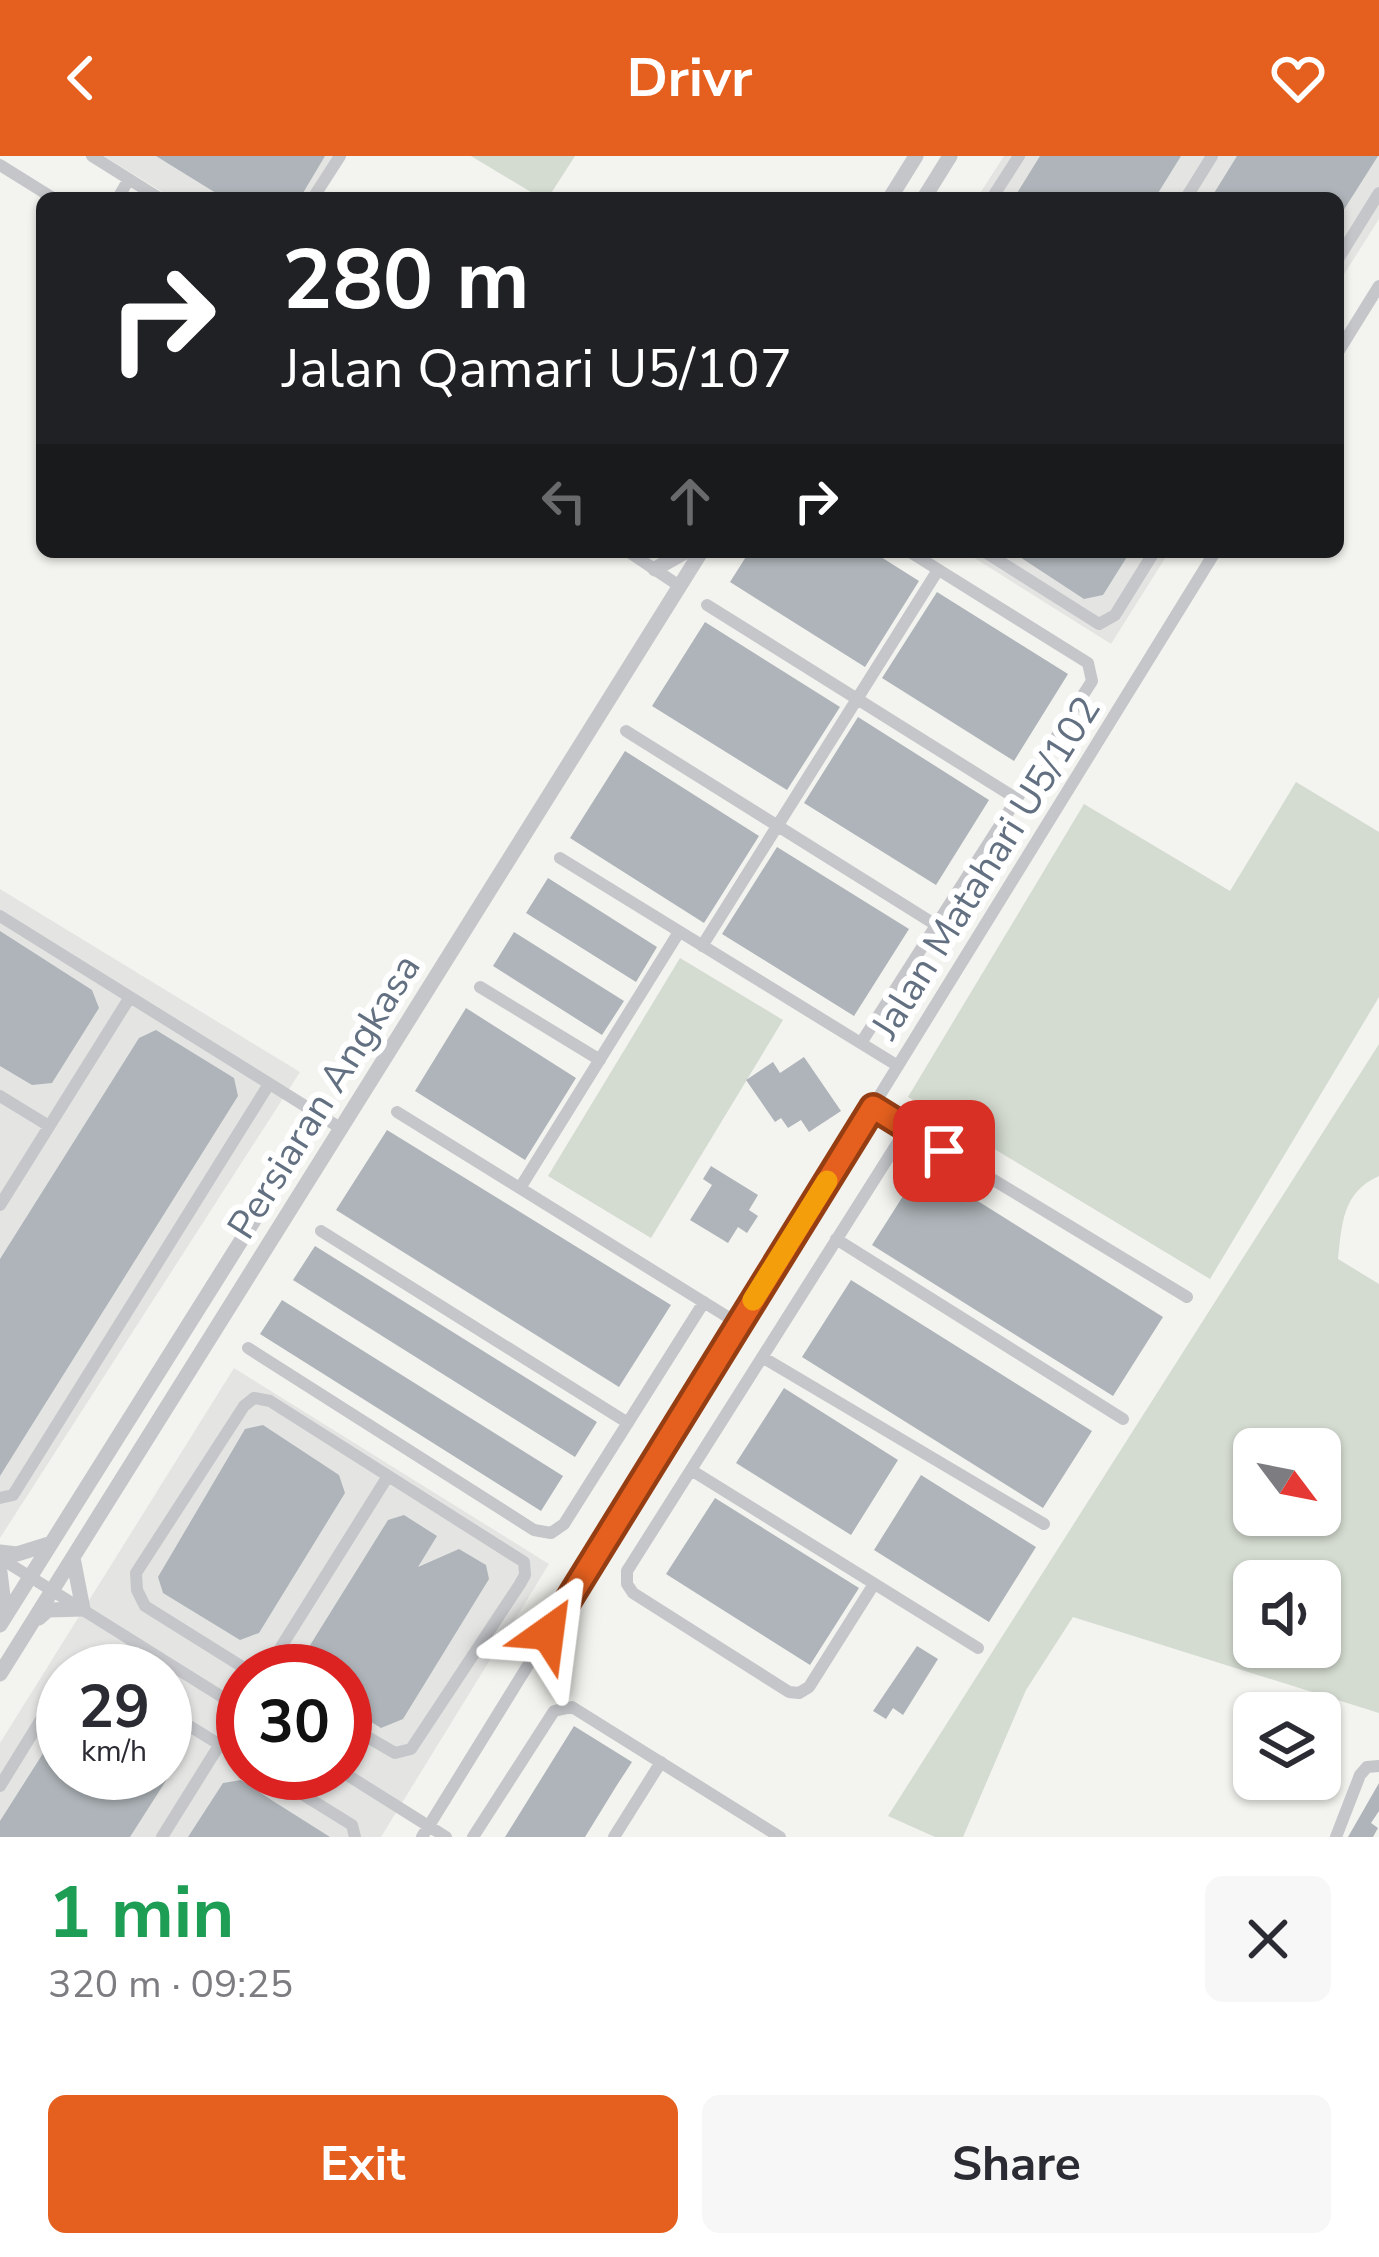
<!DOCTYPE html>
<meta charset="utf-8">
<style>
body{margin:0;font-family:"Nunito Sans",sans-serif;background:#f7f7f7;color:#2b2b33;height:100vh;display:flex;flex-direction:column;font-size:45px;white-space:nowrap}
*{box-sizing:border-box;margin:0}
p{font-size:39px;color:#7c7c81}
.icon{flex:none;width:66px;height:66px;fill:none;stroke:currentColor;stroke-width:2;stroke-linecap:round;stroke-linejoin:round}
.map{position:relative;height:1681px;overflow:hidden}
.drawer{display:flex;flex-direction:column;background:#fff;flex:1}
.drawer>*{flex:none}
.top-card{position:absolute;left:36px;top:36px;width:1308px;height:366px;border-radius:18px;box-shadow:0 3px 9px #0004;background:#202124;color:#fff;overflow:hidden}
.needle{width:78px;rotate:122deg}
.tools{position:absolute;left:1233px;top:1272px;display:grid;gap:24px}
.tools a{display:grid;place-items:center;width:108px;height:108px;border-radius:18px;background:#fff;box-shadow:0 3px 9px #0004;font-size:60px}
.speed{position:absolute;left:36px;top:1488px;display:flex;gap:24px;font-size:60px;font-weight:700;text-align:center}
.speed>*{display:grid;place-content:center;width:156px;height:156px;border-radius:50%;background:#fff;box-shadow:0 3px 9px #0004;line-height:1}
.speed small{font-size:30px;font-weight:400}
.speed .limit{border:18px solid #d22;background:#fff;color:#111}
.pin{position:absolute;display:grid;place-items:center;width:102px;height:102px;color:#fff;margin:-51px;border-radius:24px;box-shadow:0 6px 18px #0006}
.me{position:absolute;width:132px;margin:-66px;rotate:31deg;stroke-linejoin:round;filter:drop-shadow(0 0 9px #0008)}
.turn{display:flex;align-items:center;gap:42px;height:252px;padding:0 48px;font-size:54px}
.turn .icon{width:156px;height:156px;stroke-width:2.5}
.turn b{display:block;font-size:84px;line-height:102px}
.lanes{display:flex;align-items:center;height:114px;padding:0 48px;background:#0003;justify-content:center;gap:60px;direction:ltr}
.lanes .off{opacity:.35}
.round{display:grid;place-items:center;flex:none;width:126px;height:126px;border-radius:18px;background:#f7f7f7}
.head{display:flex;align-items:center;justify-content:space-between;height:204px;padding:0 48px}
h1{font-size:72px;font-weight:700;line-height:90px;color:#1e9e55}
.button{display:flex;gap:24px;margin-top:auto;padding:24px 48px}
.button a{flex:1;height:138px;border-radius:18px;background:#e5601e;color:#fff;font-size:48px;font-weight:700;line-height:138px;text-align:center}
.button a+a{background:#f7f7f7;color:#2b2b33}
header{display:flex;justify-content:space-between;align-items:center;height:156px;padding:0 48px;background:#e5601e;color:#fff;font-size:54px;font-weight:700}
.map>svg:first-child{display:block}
.built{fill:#e4e5e3;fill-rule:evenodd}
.green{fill:#d4dbd0;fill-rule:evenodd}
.building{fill:#aeb4b9}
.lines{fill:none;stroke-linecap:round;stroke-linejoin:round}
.minor{stroke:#c4c6ca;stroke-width:12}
.tertiary{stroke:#c4c6ca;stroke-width:15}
.route-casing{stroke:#953e14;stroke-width:30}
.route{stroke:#e5601e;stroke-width:21}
.slow{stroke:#f59e0b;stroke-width:21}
.labels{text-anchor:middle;stroke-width:12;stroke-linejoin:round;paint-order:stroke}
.street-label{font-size:39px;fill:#627081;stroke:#fff}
</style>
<header><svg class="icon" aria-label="back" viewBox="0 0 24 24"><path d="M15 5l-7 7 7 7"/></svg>Drivr<svg class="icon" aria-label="heart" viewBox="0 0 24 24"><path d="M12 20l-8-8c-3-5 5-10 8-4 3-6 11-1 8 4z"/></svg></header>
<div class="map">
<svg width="1379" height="1681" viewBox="0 0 1379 1681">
<rect width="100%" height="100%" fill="#f3f4ef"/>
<path class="built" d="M104 0H333L306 42H172Z
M1004 0H1379V63L1338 128V42H977Z
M965 396H1169L1111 488Z
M0 733 300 916 0 1382Z
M234 1212 549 1408 381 1681H0V1587ZM63 1515H165V1617H63ZM243 1515H345V1617H243Z"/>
<path class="green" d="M471 0H575L548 42H541Z
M1296 626 1379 676V841L1210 1123 908 941 1084 648 1230 735Z
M680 802 783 864 651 1082 548 1020Z
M1379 888V1020C1342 1036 1342 1069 1338 1103L1379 1128V1557L1073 1461 1026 1534 963 1681H935L888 1660ZM1254 1293H1320V1359H1254ZM1254 1425H1320V1491H1254Z"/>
<path class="building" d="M156 0H325L300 42H224Z
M1040 0H1181L1155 42H1014Z
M1237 0H1378L1338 63V42H1211Z
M749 396H873L919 425 865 511 730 426Z
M1012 396H1130L1103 439 1084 443Z
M937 436 1068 518 1014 605 882 522Z
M705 466 840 551 787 634 652 550Z
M858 561 989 644 936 729 804 647Z
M625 595 759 680 704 767 570 682Z
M777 691 909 773 854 860 722 778Z
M548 722 657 791 636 826 526 757Z
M0 775 92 834 99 852 52 927 32 929 0 910Z
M514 776 624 845 602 879 493 810Z
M466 852 576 922 525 1004 415 935Z
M156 874 234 922 238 940 0 1320V1103L139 882Z
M804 901 841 955 809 976 801 964 788 972 781 962 775 966 746 924 773 906 780 917Z
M387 974 671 1149 619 1231 336 1054Z
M711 1010 758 1039 749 1054 758 1060 747 1077 738 1071 728 1087 690 1064 712 1029 703 1023Z
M922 1010 1163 1161 1113 1240 872 1089Z
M315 1090 597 1266 575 1301 293 1124Z
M851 1124 1092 1275 1043 1352 802 1201Z
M282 1144 563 1320 541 1355 260 1178Z
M784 1232 898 1304 851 1379 736 1307Z
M263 1269 339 1319 345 1337 259 1477 240 1484 163 1437 158 1421 245 1273Z
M921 1319 1036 1391 989 1466 874 1394Z
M715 1342 859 1432 810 1509 666 1418Z
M404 1359 437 1380 418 1411 459 1393 486 1409 489 1423 403 1563 381 1572 345 1550V1515H294L388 1364Z
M917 1490 938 1503 903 1559 893 1552 886 1563 873 1555Z
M63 1566V1617H165V1577L176 1584 181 1601 130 1681H0V1665Z
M574 1570 632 1606 617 1629 585 1681H505Z
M241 1624 273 1645 330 1681H188L223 1627Z
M1379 1627V1655L1371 1667 1378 1672 1373 1681H1348Z"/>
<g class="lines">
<path class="minor" d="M92 0 159 42
M0 9 53 42
M118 42 129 23
M313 42 340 0
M992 42 1019 0
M1186 42 1212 0
M1338 103 1379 37
M1338 196 1379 130
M629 396 678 429
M985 396 1099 468 1115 459 1154 396
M707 449 1017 643
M626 575 936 769
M560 702 898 910
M0 760 342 973
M702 790 938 414
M480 831 600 904
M861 887 1092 525 1088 507 910 396
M0 940 49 970
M873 951 1187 1141
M397 956 739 1168
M520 1032 679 776
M0 1049 130 841
M321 1075 628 1267
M836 1083 1123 1263
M248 1192 534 1374 551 1377 564 1368 704 1146
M762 1201 1044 1368
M691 1314 978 1492
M0 1342 13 1339 269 928
M0 1402 243 1554
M874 1428 809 1531 799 1537 789 1536 633 1437 627 1428V1415L907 972
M72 1515 82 1510 101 1515
M249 1515 145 1450 137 1434 136 1417 244 1250 254 1242 270 1245 524 1406 525 1419 520 1428 411 1593 395 1597 345 1568
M266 1515 388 1320
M165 1555 243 1603
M268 1617 352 1669 355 1681
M344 1617 446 1681
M0 1630 63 1528
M162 1681 243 1551
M422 1681 1215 396
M473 1681 554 1555 572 1551 780 1681
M614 1681 661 1606
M1336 1681 1360 1619 1367 1611 1379 1610"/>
<path class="tertiary" d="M890 42 916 0
M924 42 950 0
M655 413 685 396
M0 1396 17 1398 49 1388
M0 1416 5 1457
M39 1462 48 1454 83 1453 73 1402
M0 1469 320 959
M0 1518 701 396"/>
</g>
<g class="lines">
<defs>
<path id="route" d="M548 1477 873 951 944 995"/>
</defs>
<use href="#route" class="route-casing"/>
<use href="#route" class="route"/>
<path class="slow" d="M753 1144 827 1025"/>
</g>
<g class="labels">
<g class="street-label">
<text transform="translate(985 711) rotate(-58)" y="14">Jalan Matahari U5/102</text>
<text transform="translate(323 940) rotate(-58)" y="14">Persiaran Angkasa</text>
</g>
</g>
</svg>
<div class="tools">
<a><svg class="needle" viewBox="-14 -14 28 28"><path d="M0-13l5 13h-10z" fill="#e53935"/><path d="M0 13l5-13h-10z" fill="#7c7c81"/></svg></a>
<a><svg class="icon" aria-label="sound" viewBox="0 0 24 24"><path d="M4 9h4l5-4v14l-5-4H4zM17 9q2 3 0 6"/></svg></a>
<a><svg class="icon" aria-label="layers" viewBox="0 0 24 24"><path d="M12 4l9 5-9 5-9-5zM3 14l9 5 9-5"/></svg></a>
</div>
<div class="speed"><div>29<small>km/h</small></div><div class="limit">30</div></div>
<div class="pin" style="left:944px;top:995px;background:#d93025"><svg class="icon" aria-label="arrive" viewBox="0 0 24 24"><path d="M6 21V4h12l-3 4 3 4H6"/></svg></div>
<svg class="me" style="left:548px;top:1477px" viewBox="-20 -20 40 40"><path d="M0-17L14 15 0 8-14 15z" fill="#e5601e" stroke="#fff" stroke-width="4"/></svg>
<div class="top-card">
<div class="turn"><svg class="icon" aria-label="right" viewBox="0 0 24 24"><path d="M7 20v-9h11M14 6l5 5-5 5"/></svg><div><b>280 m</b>Jalan Qamari U5/107</div></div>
<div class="lanes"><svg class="icon off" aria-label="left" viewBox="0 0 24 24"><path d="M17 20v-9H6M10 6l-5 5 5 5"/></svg><svg class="icon off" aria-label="ahead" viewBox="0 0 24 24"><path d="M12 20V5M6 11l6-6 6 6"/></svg><svg class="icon" aria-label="right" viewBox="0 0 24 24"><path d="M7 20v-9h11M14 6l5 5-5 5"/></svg></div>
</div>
</div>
<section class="drawer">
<div class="head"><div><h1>1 min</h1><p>320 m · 09:25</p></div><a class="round"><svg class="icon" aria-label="close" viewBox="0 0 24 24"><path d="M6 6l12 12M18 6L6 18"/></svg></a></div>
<div class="button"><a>Exit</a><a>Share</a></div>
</section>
